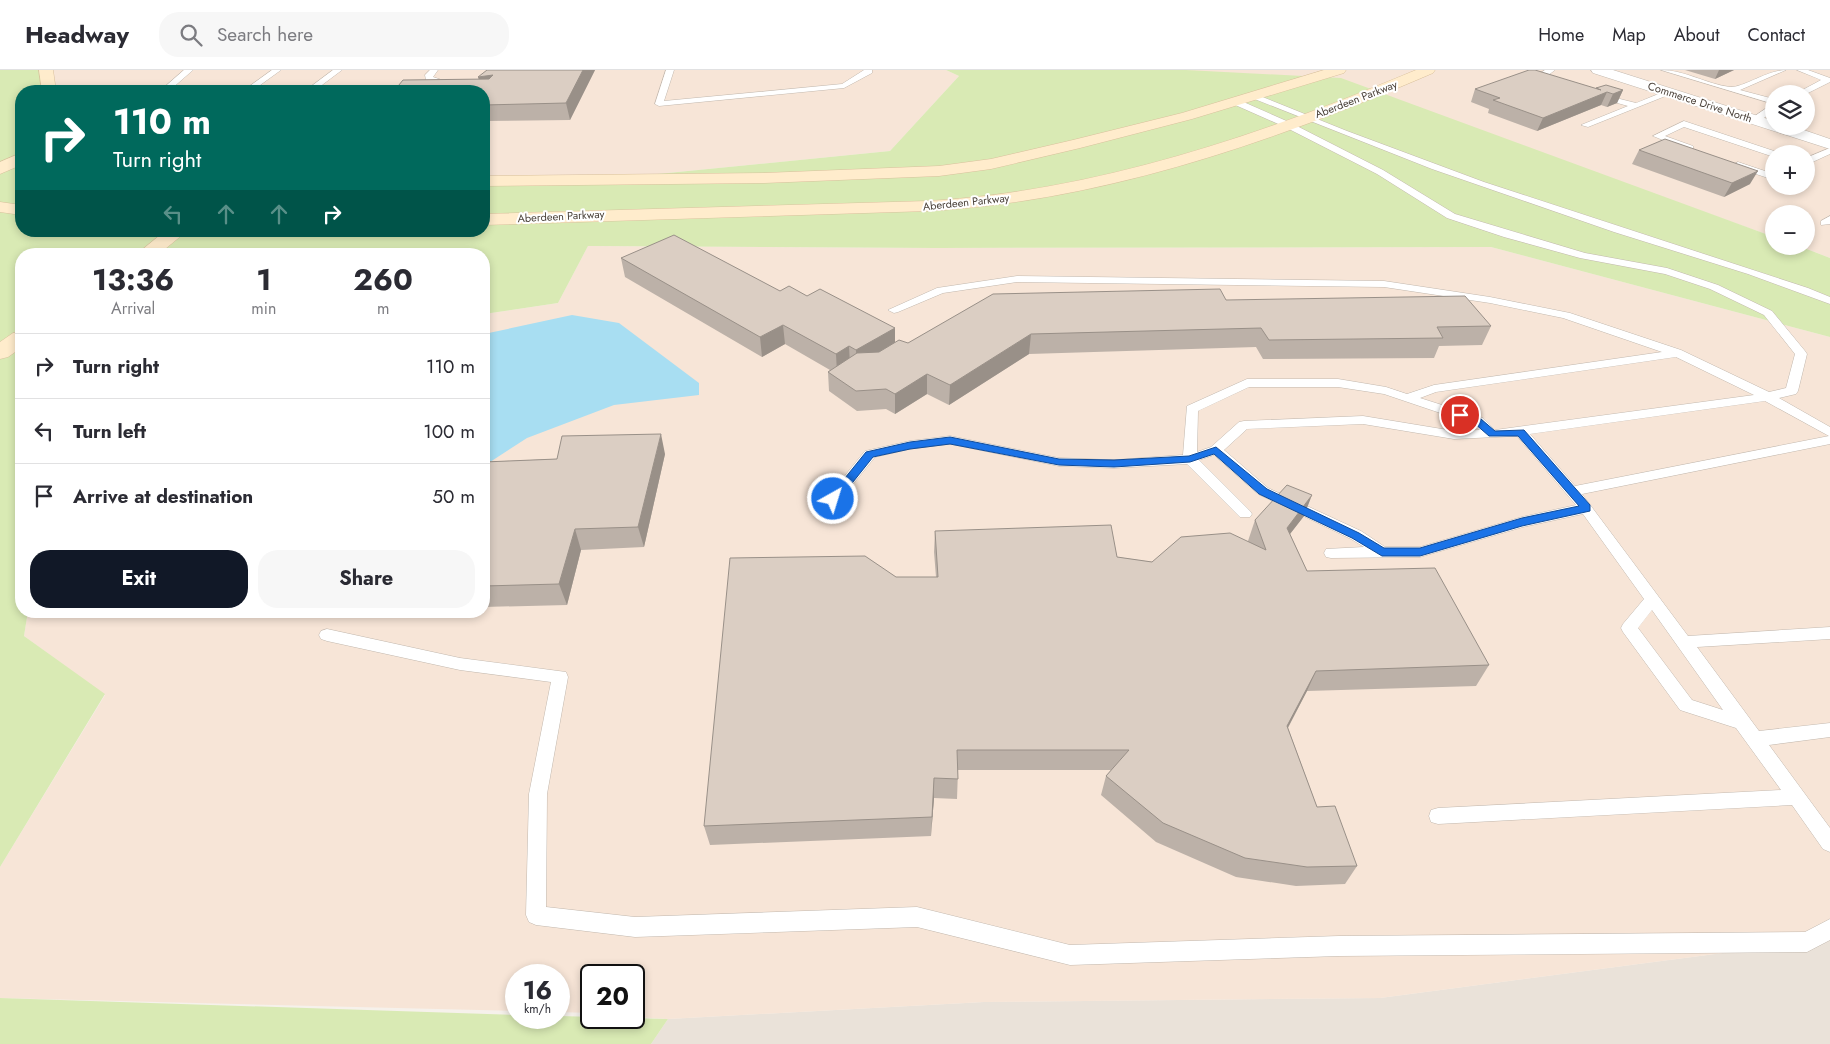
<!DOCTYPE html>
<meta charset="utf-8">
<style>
body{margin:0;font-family:Jost,sans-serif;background:#f7f7f7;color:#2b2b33;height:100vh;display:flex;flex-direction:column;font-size:19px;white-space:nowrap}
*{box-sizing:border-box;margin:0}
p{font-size:16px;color:#7c7c81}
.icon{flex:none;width:28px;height:28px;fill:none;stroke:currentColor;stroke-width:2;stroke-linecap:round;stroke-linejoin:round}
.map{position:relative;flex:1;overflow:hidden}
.sheet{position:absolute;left:15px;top:178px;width:475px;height:370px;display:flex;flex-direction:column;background:#fff;border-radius:20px;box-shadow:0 2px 8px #0003}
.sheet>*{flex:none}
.hud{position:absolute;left:15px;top:15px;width:475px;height:152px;border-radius:20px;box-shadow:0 2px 8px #0003;background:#00695c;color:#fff;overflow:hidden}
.controls{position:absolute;left:1765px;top:15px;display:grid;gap:10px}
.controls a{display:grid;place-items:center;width:50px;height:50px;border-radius:50%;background:#fff;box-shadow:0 2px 8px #0003;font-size:25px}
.speed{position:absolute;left:505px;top:894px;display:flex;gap:10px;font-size:25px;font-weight:700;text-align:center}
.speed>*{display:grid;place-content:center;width:65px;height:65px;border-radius:50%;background:#fff;box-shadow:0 2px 8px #0003;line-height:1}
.speed small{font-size:12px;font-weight:400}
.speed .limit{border:2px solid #111;border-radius:8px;background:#fff;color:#111}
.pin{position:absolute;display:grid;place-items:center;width:42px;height:42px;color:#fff;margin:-21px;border:2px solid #fff;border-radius:50%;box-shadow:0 1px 5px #0007}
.me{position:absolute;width:55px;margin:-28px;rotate:39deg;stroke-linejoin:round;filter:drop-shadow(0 0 4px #0008)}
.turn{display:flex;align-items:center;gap:18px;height:105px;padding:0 15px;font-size:22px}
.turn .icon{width:65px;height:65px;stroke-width:2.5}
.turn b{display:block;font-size:35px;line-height:42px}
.lanes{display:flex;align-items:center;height:48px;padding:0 15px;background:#0003;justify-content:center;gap:25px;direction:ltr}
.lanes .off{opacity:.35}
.eta{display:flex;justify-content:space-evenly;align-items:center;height:85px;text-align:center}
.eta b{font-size:30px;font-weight:700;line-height:35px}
.action{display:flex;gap:10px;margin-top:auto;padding:10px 15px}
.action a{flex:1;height:58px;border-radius:20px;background:#111827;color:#fff;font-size:20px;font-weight:700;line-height:58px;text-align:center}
.action a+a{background:#f7f7f7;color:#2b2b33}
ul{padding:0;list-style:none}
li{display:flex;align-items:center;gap:15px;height:65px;padding:0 15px;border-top:1px solid #e1e1e2}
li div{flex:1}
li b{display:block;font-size:19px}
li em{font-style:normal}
header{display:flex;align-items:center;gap:30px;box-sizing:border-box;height:70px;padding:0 25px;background:#fff;border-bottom:1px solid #e1e1e2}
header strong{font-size:24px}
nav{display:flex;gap:28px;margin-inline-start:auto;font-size:18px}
.search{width:350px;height:45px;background:#f7f7f7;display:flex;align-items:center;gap:12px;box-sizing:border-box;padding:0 18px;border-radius:20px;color:#7c7c81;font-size:19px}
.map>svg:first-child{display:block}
.residential{fill:#eae2d9}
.commercial{fill:#f7e5d7;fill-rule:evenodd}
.green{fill:#d9eab4}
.water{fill:#a8def2}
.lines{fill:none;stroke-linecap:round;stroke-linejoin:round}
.lane-casing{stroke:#c2b8ae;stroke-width:1}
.street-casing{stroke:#c2b8ae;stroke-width:1}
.secondary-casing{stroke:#d9c19d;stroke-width:1}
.lane{fill:#fff;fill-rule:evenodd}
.street{fill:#fff;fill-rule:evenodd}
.secondary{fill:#ffeccc;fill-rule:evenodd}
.wall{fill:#bcb1a8}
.shaded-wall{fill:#999088}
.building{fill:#dbcec3;stroke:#999088}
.route{fill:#1a73e8;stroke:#114b97}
.labels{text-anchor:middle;stroke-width:4;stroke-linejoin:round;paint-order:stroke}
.far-street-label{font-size:11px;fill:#4a4139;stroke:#fff}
</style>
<header>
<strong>Headway</strong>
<div class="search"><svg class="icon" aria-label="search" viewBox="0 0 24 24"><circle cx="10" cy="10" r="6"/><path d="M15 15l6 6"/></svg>Search here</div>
<nav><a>Home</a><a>Map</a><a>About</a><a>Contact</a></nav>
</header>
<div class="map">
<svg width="1830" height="974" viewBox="0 0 1830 974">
<rect width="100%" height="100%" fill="#f6f1eb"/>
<path class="residential" d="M1830 867V974H651L668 949 984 932 1380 928 1807 872Z"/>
<path class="commercial" d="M46 0H946L959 6 890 81 617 108 484 111V21H51Z
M1186 0H1830V188L1799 176H1806V144H1774V167L1562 91ZM1774 24H1806V56H1774ZM1774 84H1806V116H1774Z
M588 176 924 178 1491 177 1830 267V867L1807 872 1380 928 984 932 668 949 634 947V905H591V943L559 942V905H516V941L0 928V797L105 625 24 566 28 541H484V244L558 233Z"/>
<path class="green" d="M0 0H50L57 21H21V161H484V109L617 108 890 81 959 6 946 0H1186L1341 8 1774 167V176H1799L1830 188V267L1491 177 936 178 588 176 558 233 484 244V184H21V541H28L24 566 105 624 0 797Z
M0 928 516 945V948L559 946 668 949 651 974H0Z"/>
<path class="water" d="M572 245 619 253 699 313V325L614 335 527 368 490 392H484V264Z"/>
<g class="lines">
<defs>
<path id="lane" d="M184 0H193L169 21H160Z
M272 0H281L252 21H243Z
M333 0H342L314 21H305Z
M430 0H438L433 7 454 14C446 19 435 14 426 10L425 5Z
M666 0H674L664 31 842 14 864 0H872V3L844 18 659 36 655 34Z
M1545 0H1555L1547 6 1561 11V15L1541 9 1539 4Z
M1661 0C1685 0 1706 14 1730 17 1743 18 1767 0 1786 0L1740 20 1774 29V34Z
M1797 0H1808L1830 8V12L1806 24H1795L1821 10Z
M1666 21 1673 23 1588 57 1581 55 1628 36 1596 27V23L1636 33Z
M1255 24 1347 61 1484 112 1808 218 1830 227V234L1748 204 1614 162 1432 99 1252 28 1251 26Z
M1233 30H1239L1291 53 1383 100 1455 144 1585 183 1667 198 1718 215 1772 241 1805 281 1807 284 1798 321 1796 324 1779 328 1830 357V374L1582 424 1688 566 1830 557V569L1697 577 1759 661 1830 653V667L1769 675 1830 758V782L1823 779 1792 735 1438 754 1431 752 1429 746 1431 740 1438 738 1781 720 1736 658 1680 640 1623 562 1621 558 1623 554 1644 529 1583 444 1523 457 1420 487 1331 488 1326 487 1324 483 1326 479 1364 477 1351 469 1258 424 1214 385 1199 390 1250 441 1252 444 1250 447H1240L1187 394 1114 398 1059 396 950 374 910 379 875 387 826 447H816L814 444 816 441 865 381 910 371 950 366 1059 388 1114 390 1183 385 1187 336 1247 309H1338L1386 317 1407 324 1434 315 1662 282 1563 248 1490 233 1384 217 1017 212 943 223 898 242 894 243 888 240 937 218 1017 206 1384 211 1490 227 1570 243 1681 280 1769 322 1786 318 1795 284 1764 245 1710 219 1665 204 1580 188 1504 167 1447 148 1377 104 1285 57 1233 34ZM1676 287 1754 325 1495 360 1483 348 1420 328 1436 322ZM1249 317H1338L1384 324 1473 354 1480 360 1454 361 1363 346 1244 351 1239 352 1211 377 1197 382 1198 341ZM1765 331 1829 366 1575 416 1530 364ZM1363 354 1454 369 1517 366 1576 435 1522 447 1420 477H1385L1361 461 1268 418 1224 380 1247 359ZM1652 540 1723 640 1692 630 1638 558Z
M1771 35H1774V41L1758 52H1752V48Z
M1684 51 1777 82 1778 84 1771 86 1684 57 1665 66 1693 76V80H1687L1653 66Z
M1830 78V84L1806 95V88Z
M1738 92 1774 104V110L1735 97 1733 95Z
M1830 146V154L1821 155V151Z
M327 559 460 588 566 602 568 607 547 724 546 837 635 847 917 837 1070 875 1339 866 1805 862 1830 849V870L1807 882 1339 886 1070 895 917 857 635 867 536 855 529 852 526 845 529 724 551 612 460 600 327 571 321 569 319 565 321 561Z"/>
<path id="street" d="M1591 0H1613L1774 51V56H1792L1830 69V79L1593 3Z"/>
<path id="secondary" d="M39 0H53L56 21H42Z
M1324 0H1346L1344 3 1192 49 1080 78 991 99 939 106 764 113 484 116V106L764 103 939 96 991 89 1073 70 1182 43Z
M1416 0H1435L1433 3C1273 72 1103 131 928 141L484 155V144L928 131C1097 121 1261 65 1416 0Z
M21 83V95L0 104V92Z
M0 132 21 135V145L0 142Z
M165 161H187L159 184H137Z
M21 262V278L8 287 0 289V272L13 263Z"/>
</defs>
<use href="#lane" class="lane-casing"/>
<use href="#street" class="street-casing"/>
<use href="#secondary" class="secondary-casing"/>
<use href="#lane" class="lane"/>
<use href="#street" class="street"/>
<use href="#secondary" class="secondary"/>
</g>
<path class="wall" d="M487 0H595L570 50 484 51V21L479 9Z
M1685 0H1734L1715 9Z
M1475 19H1596L1623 20 1617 33 1607 37 1601 35 1537 61 1488 43 1489 39 1471 32Z
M1639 80 1750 114 1724 127 1632 94Z
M621 188 780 221 895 258V272L908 273 1226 230 1491 256 1482 275 1439 276 1434 288 1263 289 1256 277 1029 284 949 335 927 324 895 344 886 339 857 341 829 321 828 302 830 300 785 274 762 287 625 207Z
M665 384 644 477 581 480 567 535 484 537V392Z
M1304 446 1290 464 1307 501 1489 595 1476 616 1307 621 1288 658 1317 737 1357 796 1345 814 1296 816 1236 807 1156 772 1101 725 1106 706 1111 700H958L957 729 934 728 931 766 710 775 704 756 896 507H936L934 482 935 461 1152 492 1248 471 1255 450Z"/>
<path class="shaded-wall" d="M583 0H595L570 50 566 33Z
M1719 0H1734L1715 9Z
M493 5 482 21 478 7Z
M1623 20 1617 33 1607 37 1613 24Z
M1607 22 1601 35 1537 61 1543 48Z
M1758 101 1750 114 1724 127 1732 113Z
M783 255 785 274 762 287 760 267Z
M895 258V277L857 300 856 280Z
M1031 264 1029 284 949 335 950 315Z
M849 276 850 296 837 303 836 284Z
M927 304V324L895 344V324Z
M661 364 665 384 644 477 638 457Z
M1312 425 1304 446 1279 478 1287 458Z
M575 459 581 480 567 535 559 514Z
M1316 601 1307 621 1278 676 1287 656Z
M934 708V728L931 766 932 747Z"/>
<path class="building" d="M487 0H583L566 33 484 35V21H394L403 10 489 9 493 5 478 7Z
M1529 0H1535L1601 20 1596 18 1606 15 1623 20 1613 24 1607 22 1543 48 1493 30 1500 28 1475 19Z
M1665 69 1758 101 1732 113 1639 80Z
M674 165 780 221 789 216 807 226 820 219 895 258 856 280 849 276 836 284 783 255 760 267 621 188Z
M1220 219 1226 230 1465 226 1491 256 1437 257 1443 268 1269 270 1261 258 1031 264 950 315 927 304 895 324 886 319 856 321 828 302 857 283 879 282 899 270 908 273 993 224Z
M661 364 638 457 575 459 559 514 484 516V392L557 389 562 366Z
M1287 415 1312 425 1287 458 1307 501 1435 498 1489 595 1316 601 1287 656 1317 737 1335 736 1357 796 1307 797 1245 788 1163 753 1106 706 1129 680H957L958 709 934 708 932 747 704 756 730 488 865 486 896 507H938L935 461 1111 455 1117 487 1152 492 1181 467 1230 463 1266 480 1255 450Z"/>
<path class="route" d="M1460 342 1481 349 1495 361 1524 360 1590 435V441L1522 456 1420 486H1382L1352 468 1259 424 1214 384 1190 392 1114 397 1059 395 950 374 910 379 873 387 837 432 833 433 828 429 866 382 910 372 950 367 1059 389 1114 390 1189 386 1216 377 1267 419 1359 463 1384 478H1420L1522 448 1579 436 1518 366H1489L1474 353 1456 347 1455 345Z"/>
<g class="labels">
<g class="far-street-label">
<text transform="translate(1356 29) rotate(-21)" y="4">Aberdeen Parkway</text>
<text transform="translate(1700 32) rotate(18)" y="4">Commerce Drive North</text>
<text transform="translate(966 132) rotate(-6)" y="4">Aberdeen Parkway</text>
<text transform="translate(561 146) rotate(-3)" y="4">Aberdeen Parkway</text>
</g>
</g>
</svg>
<div class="controls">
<a><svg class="icon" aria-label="layers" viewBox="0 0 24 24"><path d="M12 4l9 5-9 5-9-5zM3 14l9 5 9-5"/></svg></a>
<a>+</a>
<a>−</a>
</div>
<div class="speed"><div>16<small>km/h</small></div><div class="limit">20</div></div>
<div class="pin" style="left:1460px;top:345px;background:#d93025"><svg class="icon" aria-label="arrive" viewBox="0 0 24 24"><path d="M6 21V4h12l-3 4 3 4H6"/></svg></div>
<svg class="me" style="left:833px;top:429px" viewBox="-20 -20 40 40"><circle r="17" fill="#1a73e8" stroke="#fff" stroke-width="3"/><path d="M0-11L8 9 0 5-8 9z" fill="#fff"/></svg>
<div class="hud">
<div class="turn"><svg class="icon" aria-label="right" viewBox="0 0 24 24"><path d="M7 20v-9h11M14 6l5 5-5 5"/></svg><div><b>110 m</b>Turn right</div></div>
<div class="lanes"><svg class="icon off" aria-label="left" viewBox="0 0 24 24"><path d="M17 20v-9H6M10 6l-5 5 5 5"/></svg><svg class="icon off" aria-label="ahead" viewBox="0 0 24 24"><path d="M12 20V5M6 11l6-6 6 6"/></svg><svg class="icon off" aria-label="ahead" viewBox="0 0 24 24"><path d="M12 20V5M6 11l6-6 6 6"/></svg><svg class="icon" aria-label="right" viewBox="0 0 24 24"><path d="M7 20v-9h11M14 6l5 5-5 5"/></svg></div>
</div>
<section class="sheet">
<div class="eta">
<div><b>13:36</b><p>Arrival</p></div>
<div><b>1</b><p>min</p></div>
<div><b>260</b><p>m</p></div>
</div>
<ul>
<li><svg class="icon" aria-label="right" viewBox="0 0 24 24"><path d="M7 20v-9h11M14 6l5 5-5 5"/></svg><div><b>Turn right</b></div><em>110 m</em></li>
<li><svg class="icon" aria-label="left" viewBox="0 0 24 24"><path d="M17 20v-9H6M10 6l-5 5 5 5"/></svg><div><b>Turn left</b></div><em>100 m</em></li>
<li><svg class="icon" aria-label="arrive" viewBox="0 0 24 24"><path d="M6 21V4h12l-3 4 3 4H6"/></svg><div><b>Arrive at destination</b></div><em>50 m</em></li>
</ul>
<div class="action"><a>Exit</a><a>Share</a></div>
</section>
</div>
